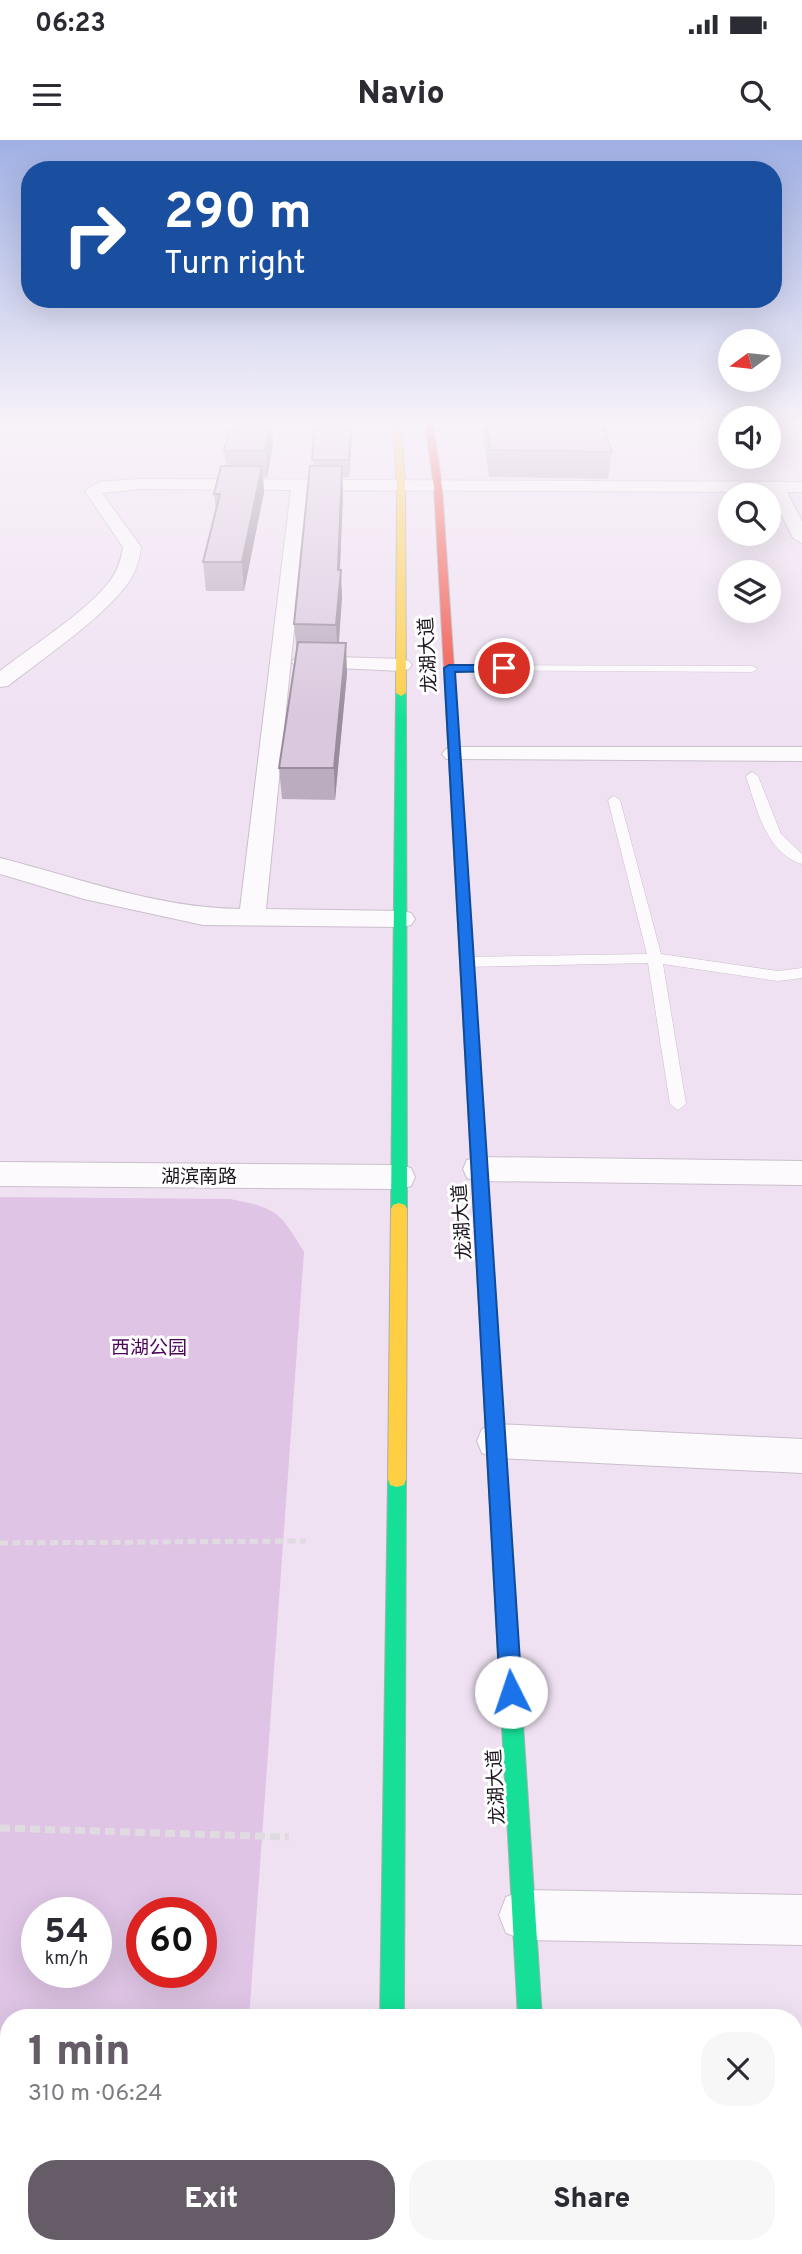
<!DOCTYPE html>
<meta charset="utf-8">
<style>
body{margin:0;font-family:Overpass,"Noto Sans SC",sans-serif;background:#f7f7f7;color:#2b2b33;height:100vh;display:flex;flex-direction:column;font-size:26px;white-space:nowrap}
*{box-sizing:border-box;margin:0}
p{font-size:23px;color:#7c7c81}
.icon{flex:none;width:38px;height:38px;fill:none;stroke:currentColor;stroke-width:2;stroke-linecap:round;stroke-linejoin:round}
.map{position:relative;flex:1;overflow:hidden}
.panel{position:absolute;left:0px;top:1869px;width:803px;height:245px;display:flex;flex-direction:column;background:#fff;border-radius:28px 28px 0 0;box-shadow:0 7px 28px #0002}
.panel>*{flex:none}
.banner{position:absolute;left:21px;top:21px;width:761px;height:147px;border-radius:28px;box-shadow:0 7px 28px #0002;background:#1a4fa0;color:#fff;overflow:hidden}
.needle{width:46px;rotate:255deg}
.buttons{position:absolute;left:718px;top:189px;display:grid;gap:14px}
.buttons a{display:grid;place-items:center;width:63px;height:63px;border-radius:50%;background:#fff;box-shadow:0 7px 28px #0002;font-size:35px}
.speed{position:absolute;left:21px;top:1757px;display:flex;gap:14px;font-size:35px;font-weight:700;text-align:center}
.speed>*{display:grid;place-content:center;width:91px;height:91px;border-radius:50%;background:#fff;box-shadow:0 7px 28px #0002;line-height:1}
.speed small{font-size:18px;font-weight:400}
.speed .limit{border:10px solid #d22;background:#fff;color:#111}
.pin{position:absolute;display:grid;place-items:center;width:60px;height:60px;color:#fff;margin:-30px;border:4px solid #fff;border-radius:50%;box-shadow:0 2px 7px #0007}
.me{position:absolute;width:77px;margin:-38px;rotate:356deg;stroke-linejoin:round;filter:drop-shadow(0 0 5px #0008)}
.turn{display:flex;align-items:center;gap:24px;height:147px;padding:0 28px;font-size:32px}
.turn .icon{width:91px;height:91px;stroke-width:2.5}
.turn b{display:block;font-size:49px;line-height:60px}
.round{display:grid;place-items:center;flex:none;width:74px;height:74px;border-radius:28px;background:#f7f7f7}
.overview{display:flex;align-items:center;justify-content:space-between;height:119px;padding:0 28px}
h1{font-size:42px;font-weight:800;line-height:52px;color:#665c68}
.button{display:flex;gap:14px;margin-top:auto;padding:14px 28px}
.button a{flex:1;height:80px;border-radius:28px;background:#665c68;color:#fff;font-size:28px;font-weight:800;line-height:80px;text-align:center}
.button a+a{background:#f7f7f7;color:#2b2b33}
.status{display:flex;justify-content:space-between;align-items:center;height:49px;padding:0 35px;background:#fff;direction:ltr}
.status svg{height:19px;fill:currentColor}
header{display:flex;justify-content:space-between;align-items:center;height:91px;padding:0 28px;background:#fff;font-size:32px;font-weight:800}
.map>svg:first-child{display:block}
.green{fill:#dfc4e5;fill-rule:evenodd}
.water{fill:#d5aade}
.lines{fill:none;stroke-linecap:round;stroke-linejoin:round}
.lane-casing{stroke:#cabfcc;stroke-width:1}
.street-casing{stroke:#cabfcc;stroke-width:2}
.fast-casing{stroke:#a9afae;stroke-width:2}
.slow-casing{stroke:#a9afae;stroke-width:2}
.jam-casing{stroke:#a9afae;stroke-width:2}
.path-far1{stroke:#e0dbe0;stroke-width:5;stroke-dasharray:8 4.5;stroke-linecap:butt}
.path{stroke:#e0dbe0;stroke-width:7;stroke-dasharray:10 5;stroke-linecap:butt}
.lane{fill:#fdfafd;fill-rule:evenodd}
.street{fill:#fdfafd;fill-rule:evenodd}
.fast{fill:#16e098;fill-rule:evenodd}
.slow{fill:#ffcf43;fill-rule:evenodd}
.jam{fill:#f24e42;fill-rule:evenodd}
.wall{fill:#bbacbf}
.shaded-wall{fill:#998c9b}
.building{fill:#dac8de;stroke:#998c9b;stroke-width:2}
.route{fill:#1a73e8;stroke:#114b97;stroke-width:2}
.labels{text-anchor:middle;stroke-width:6;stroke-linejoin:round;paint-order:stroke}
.street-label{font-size:19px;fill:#1c141e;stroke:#fff}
.park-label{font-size:19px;fill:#4d045b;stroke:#fff}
</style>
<div class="status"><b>06:23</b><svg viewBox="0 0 49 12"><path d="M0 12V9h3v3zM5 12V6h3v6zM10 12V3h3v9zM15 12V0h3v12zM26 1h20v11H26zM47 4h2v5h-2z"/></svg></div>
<header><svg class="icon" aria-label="menu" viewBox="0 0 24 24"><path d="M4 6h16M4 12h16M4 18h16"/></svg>Navio<svg class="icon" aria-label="search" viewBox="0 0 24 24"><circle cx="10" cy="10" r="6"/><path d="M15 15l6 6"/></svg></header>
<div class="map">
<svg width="802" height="2114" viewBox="0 0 802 2114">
<rect width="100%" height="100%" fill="#efe1f2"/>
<path class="green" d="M0 1057 230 1059C277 1068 280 1072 304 1112L249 1878H9V2105H233L232 2114H0ZM37 1773H96V1832H37ZM142 1773H201V1832H142Z"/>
<path class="water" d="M0 1975 9 1988V2105H92L99 2114H0Z"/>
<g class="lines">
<defs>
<path id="lane" d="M449 525 752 526 758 529 752 532 445 530V526Z
M752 632 758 636 781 694 802 714V724C766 713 756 667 746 636Z
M614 656 620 660 661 814 778 831 802 828V838L778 841 663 824 686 964 678 970 670 964 648 823 467 827 460 822 467 817 647 814 608 660Z"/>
<path id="street" d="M190 283H218L215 286 194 292 186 287Z
M139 339 802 342V352H787L802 381V403L793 398 770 352 308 350 266 769 402 771 411 773 415 779 411 785 402 787 203 785 84 759 0 734V718C79 738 157 768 240 769L291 350 139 349 102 353 141 407C139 422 135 435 125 447 100 480 42 519 8 546L0 547V531C32 506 86 472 109 442 118 431 121 420 123 407L85 351 99 342Z
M302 516 402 519 409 521 412 525 409 529 402 531 295 526 292 522 295 518Z
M454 607H802V621L446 619 442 614 446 609Z
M479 1017 802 1021V1045L479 1041 467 1038 463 1029 467 1020Z
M0 1022 399 1025 411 1028 415 1037 411 1046 399 1049 0 1046Z
M496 1284 802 1299V1333L496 1318 482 1313 477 1301 482 1289Z
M524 1750 802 1755V1805L524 1800 506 1793 499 1775 506 1757Z"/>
<path id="fast" d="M401 550 406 553 407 1069 405 1073H393L391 1069 396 553Z
M494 1267 500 1269 503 1275 542 1878H518L485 1275 488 1269Z
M397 1331 404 1333 406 1339 404 1878H380L388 1339 390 1333Z"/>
<path id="slow" d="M393 283H401L405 347 406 553 401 556 396 553 397 347Z
M460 707 466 711 503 1275 500 1281 494 1283 488 1281 485 1275 454 711Z
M399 1063 405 1065 407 1069 406 1339 404 1345 397 1347 390 1345 388 1339 391 1069 393 1065Z
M530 2105H558V2114H530Z"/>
<path id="jam" d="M425 283H433L442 347 466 711 460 715 454 711 434 347Z
M377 2105H405V2114H377Z"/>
</defs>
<use href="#lane" class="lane-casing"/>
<use href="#street" class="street-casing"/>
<use href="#fast" class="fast-casing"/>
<use href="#slow" class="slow-casing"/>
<use href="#jam" class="jam-casing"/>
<path class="path-far1" d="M0 1403 306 1401"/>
<path class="path" d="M0 1688 289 1697"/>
<use href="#lane" class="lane"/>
<use href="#street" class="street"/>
<use href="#fast" class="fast"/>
<use href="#slow" class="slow"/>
<use href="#jam" class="jam"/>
</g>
<path class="wall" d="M315 283H353L349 337H342L343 353 340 430 342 458 338 503 347 533 335 660 282 659 279 628 297 514 294 484 313 326Z
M485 283H602L612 312 608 339 489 337 484 301Z
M273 305 267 337H263L264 352 244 451H206L203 422 216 372 214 354 226 326 224 311Z"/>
<path class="shaded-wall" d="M271 283H272L273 305 267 337 265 311Z
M351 283H353L349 337V320Z
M262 326 264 352 244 451 242 422Z
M342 326 343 353 339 450 341 430 342 458 338 515 336 485 338 430Z
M346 503 347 533 335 660 334 628Z"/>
<path class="building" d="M239 283H271L265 311H224L229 290 237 289Z
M315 283H351L349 320H312Z
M486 283H602L612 312 490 310Z
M221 326H262L242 422H203L220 354H214Z
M310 326H342L338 430H341L336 485 294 484Z
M298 502 346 503 334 628H279Z"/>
<linearGradient id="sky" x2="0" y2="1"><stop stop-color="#a0b0e4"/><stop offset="0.49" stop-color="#f8f2f9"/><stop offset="1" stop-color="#f8f2f9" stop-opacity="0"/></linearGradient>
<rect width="802" height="579" fill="url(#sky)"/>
<path class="route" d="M504 525 508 526V531L455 532 522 1552 518 1559 511 1562 503 1559 500 1552 444 528 449 525Z"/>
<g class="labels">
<g class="street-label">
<text transform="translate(427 515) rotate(-93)" y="7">龙湖大道</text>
<text x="199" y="1043">湖滨南路</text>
<text transform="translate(461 1082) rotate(-94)" y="7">龙湖大道</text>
<text transform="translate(495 1647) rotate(-93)" y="7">龙湖大道</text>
</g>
<g class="park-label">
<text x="149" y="1214">西湖公园</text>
</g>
</g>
</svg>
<div class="buttons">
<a><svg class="needle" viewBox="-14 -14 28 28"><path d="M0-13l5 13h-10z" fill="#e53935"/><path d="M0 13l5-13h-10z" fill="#7c7c81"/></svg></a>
<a><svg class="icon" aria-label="sound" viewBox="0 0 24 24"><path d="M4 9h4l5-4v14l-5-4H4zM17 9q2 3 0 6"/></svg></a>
<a><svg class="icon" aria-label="search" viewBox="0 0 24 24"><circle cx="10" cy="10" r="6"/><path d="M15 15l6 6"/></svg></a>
<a><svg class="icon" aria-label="layers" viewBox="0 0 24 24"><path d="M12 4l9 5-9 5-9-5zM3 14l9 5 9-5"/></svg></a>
</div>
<div class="speed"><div>54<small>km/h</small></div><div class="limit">60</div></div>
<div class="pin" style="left:504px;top:528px;background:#d93025"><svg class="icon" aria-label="arrive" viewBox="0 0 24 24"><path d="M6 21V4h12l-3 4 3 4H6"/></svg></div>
<svg class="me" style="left:511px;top:1552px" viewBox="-20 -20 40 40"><circle r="19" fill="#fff"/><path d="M0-13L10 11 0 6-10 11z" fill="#1a73e8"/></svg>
<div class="banner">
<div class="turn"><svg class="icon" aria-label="right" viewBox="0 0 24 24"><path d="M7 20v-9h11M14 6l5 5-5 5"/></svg><div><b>290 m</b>Turn right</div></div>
</div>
<section class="panel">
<div class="overview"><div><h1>1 min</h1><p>310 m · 06:24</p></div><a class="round"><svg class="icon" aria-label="close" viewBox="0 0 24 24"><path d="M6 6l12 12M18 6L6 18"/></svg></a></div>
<div class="button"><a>Exit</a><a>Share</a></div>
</section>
</div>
